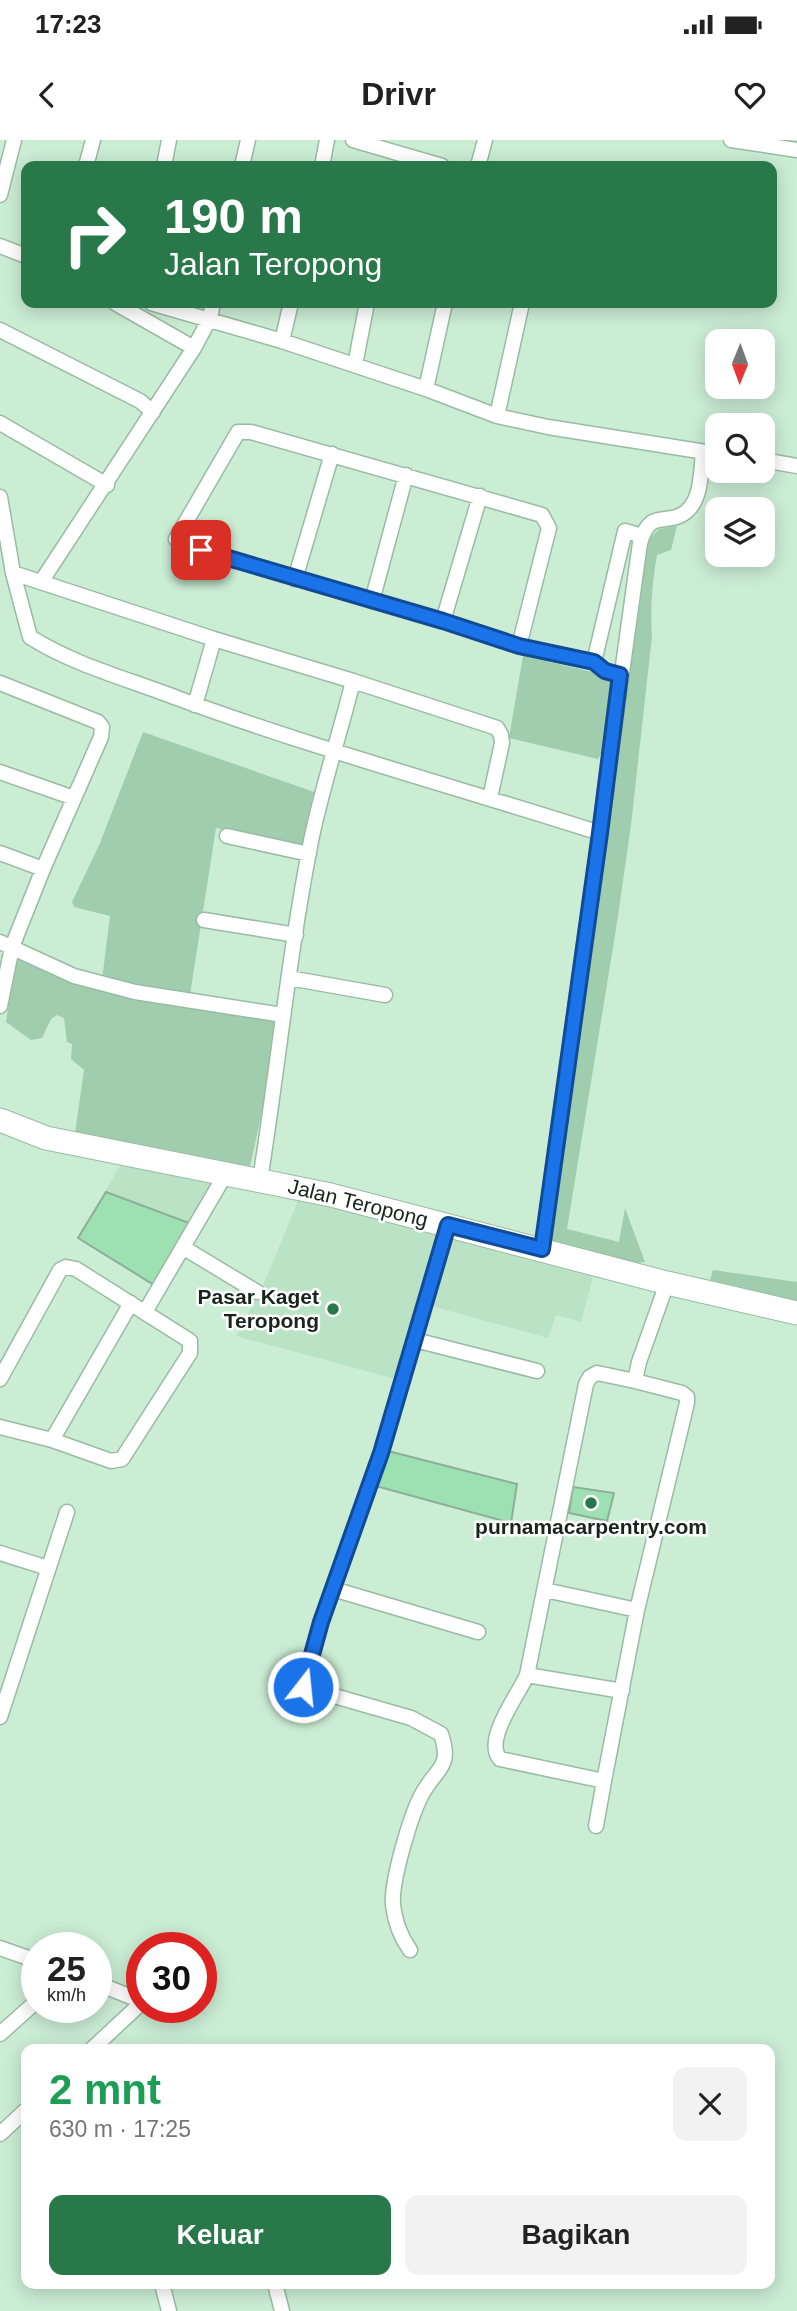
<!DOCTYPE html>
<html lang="id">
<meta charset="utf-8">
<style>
body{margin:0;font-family:Arial,sans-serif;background:#f2f2f2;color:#222;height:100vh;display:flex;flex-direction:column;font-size:26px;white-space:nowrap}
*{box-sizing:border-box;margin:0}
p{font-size:23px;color:#767676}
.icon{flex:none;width:38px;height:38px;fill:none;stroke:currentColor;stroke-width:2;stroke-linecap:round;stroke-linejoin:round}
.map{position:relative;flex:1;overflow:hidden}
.sheet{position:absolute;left:21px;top:1904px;width:754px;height:245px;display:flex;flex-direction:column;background:#fff;border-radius:14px;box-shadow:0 4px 18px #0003}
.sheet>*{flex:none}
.guide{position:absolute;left:21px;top:21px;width:756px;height:147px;border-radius:14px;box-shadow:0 4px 18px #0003;background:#287849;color:#fff;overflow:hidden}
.needle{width:46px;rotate:181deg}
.fabs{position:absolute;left:705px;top:189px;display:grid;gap:14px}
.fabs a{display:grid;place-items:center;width:70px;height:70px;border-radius:14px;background:#fff;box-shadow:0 4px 18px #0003;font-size:35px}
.speed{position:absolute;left:21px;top:1792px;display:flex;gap:14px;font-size:35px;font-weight:700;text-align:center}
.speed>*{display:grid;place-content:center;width:91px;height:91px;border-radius:50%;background:#fff;box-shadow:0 4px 18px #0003;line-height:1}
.speed small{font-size:18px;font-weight:400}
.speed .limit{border:10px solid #d22;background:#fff;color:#111}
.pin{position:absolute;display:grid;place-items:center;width:60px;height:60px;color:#fff;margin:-30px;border-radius:14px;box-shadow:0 4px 10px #0006}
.me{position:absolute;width:77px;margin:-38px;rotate:16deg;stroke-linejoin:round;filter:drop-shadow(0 0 5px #0008)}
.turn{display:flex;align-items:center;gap:24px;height:147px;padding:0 28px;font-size:32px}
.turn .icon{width:91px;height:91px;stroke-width:2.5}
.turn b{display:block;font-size:49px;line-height:60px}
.round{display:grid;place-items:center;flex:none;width:74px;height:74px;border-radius:14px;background:#f2f2f2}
.summary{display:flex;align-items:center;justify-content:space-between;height:119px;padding:0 28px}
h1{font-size:42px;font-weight:800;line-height:52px;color:#1e9e55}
.cta{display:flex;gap:14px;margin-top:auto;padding:14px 28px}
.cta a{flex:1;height:80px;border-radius:14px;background:#287849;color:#fff;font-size:28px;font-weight:800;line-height:80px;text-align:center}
.cta a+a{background:#f2f2f2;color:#222}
.status{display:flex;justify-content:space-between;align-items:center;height:49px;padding:0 35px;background:#fff;direction:ltr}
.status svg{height:19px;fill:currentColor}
header{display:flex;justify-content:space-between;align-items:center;height:91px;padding:0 28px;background:#fff;font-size:32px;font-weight:800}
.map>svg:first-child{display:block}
.built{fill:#bae2c5}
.green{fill:#9fcdad}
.building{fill:#9de0b1;stroke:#8dae97;stroke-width:2}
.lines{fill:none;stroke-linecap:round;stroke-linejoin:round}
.minor-casing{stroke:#9abba3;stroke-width:17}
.primary-casing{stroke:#9abba3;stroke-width:25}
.minor{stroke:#fff;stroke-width:14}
.primary{stroke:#fff;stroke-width:23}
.route-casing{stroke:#114b97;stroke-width:18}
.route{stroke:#1a73e8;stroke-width:12}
.poi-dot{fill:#287849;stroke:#fff;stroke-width:2.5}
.labels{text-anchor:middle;stroke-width:5;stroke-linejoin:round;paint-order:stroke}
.street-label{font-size:21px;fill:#18251c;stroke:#fff}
.poi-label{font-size:21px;font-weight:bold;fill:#18251c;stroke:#fff;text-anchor:end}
</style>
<div class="status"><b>17:23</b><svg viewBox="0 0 49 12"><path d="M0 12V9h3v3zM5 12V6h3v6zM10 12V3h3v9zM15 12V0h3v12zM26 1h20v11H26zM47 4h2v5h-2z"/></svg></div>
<header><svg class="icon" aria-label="back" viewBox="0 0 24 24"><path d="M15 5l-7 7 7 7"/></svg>Drivr<svg class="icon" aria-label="heart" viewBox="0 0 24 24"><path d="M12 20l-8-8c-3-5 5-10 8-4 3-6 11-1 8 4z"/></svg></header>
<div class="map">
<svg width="797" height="2171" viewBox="0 0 797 2171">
<rect width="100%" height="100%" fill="#cbedd4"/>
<path class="built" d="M121 1024 212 1041 154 1145 78 1098Z
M300 1056 438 1089 396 1239 236 1196 265 1141Z
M449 1096 593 1137 581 1182 556 1175 548 1198 431 1166Z"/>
<path class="green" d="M677 386 671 410 657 415C652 443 650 468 652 496L631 685 617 783 567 1089 619 1102 625 1068 645 1122 636 1123 556 1104 547 1099 648 400 659 389Z
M523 516 610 536 611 544 602 612 598 619 509 598Z
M143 592 317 653 306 707 216 688 190 855 102 840 110 776 74 767 72 762 100 703Z
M17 813 46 826 275 879 267 948 250 1027 229 1028 74 1000 84 930 71 919 72 904 67 902 64 878 57 875 51 879 42 898 31 900 6 882Z
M713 1130 797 1142V1161L710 1140Z"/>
<path class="building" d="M106 1052 189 1083 154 1145 78 1098Z
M388 1311 517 1344 511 1383 376 1346Z
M573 1347 614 1353 607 1381 569 1373Z"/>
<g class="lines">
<defs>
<path id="minor" d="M353 0 442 26
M731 0 797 10
M86 26 93 0
M164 26 169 0
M242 26 248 0
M322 26 327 0
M478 26 485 0
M0 55 14 0
M0 106 26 116
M115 163 194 208
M151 163 282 201 426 249 497 276 548 287 718 314
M0 190 140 261 153 272
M282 201 291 163
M355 225 367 163
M426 249 445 163
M497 276 522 163
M0 283 107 345
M763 320 797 326
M0 357 13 433 30 497C74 525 128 539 177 558 316 609 459 648 600 693
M13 433 214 499 353 541C340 594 322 647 311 701 289 813 278 927 260 1040
M295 439 332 314
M41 442 194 208 210 178 213 163
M372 461 406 335
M443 481 480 356
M519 506 549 388 542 375 251 292H238L176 399 183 405 443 481 519 506 594 522 605 531 620 535
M594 522 625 391 642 396
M353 541 497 588 501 595 502 603 490 658
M0 543 88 578 98 582 102 587 101 597 43 729 12 807 0 866
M195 565 214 499
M0 632 74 658
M227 696 309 714
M0 713 43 729
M204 780 296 795
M0 802 74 836 135 852 283 875
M289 838 385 855
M184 1108 257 1152
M542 1109 640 403C651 366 667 388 687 371 702 358 701 329 703 312
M145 1172 225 1035
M415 1200 537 1231
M0 1239 60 1130 66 1127 76 1129 190 1201V1213L122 1319 111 1321 52 1300 0 1287
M635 1241 682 1253 687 1257V1263L637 1470 604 1641 500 1619C483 1600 519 1554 527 1535L586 1244 590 1237 597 1233 635 1241 639 1222 667 1143
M52 1300 131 1163
M0 1413 48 1428
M333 1449 478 1492
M545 1450 637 1470
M527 1535 622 1551
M0 1577 67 1372
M596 1686 604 1641
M0 1808 37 1821
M410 1810C400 1796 395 1783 393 1765 391 1741 410 1678 421 1656 435 1628 453 1629 441 1594L411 1578 303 1547 321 1482 381 1313 448 1085
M0 1894 37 1861
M92 1909 137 1867V1861L134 1858 96 1843
M0 1994 26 1970
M162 2144 169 2171
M275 2144 282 2171"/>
<path id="primary" d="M0 980 46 998 331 1055 667 1143 797 1173"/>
</defs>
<use href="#minor" class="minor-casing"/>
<use href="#primary" class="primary-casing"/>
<use href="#minor" class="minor"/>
<use href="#primary" class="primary"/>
</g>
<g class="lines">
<defs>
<path id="route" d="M201 410 443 481 519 506 594 522 605 531 620 535 600 693 542 1109 448 1085 381 1313 321 1482 303 1547"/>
</defs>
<use href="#route" class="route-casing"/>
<use href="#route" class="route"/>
</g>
<g class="poi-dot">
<circle cx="333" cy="1169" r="7"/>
<circle cx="591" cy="1363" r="7"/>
</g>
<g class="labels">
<g class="street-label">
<text transform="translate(358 1063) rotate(14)" y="7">Jalan Teropong</text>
</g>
<g class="poi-label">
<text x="319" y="1164">Pasar Kaget<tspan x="319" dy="24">Teropong</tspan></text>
<text x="591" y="1394" text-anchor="middle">purnamacarpentry.com</text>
</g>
</g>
</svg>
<div class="fabs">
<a><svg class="needle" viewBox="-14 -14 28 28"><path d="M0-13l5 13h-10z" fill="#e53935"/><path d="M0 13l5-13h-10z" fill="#767676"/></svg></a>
<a><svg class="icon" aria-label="search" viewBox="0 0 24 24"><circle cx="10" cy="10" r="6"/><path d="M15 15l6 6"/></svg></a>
<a><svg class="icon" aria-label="layers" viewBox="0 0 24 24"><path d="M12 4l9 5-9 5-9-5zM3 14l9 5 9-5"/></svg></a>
</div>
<div class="speed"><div>25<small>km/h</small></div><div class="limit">30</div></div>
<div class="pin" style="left:201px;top:410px;background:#d93025"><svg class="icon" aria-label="arrive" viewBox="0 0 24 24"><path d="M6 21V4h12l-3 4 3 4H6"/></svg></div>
<svg class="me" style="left:303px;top:1547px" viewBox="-20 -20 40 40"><circle r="17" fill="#1a73e8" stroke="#fff" stroke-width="3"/><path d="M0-11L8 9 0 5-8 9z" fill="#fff"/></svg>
<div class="guide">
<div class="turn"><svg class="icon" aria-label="right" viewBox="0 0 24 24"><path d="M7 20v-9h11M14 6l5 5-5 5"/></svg><div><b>190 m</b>Jalan Teropong</div></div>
</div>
<section class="sheet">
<div class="summary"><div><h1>2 mnt</h1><p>630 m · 17:25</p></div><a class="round"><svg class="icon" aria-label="close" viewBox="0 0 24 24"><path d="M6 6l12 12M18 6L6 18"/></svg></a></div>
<div class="cta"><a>Keluar</a><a>Bagikan</a></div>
</section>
</div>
